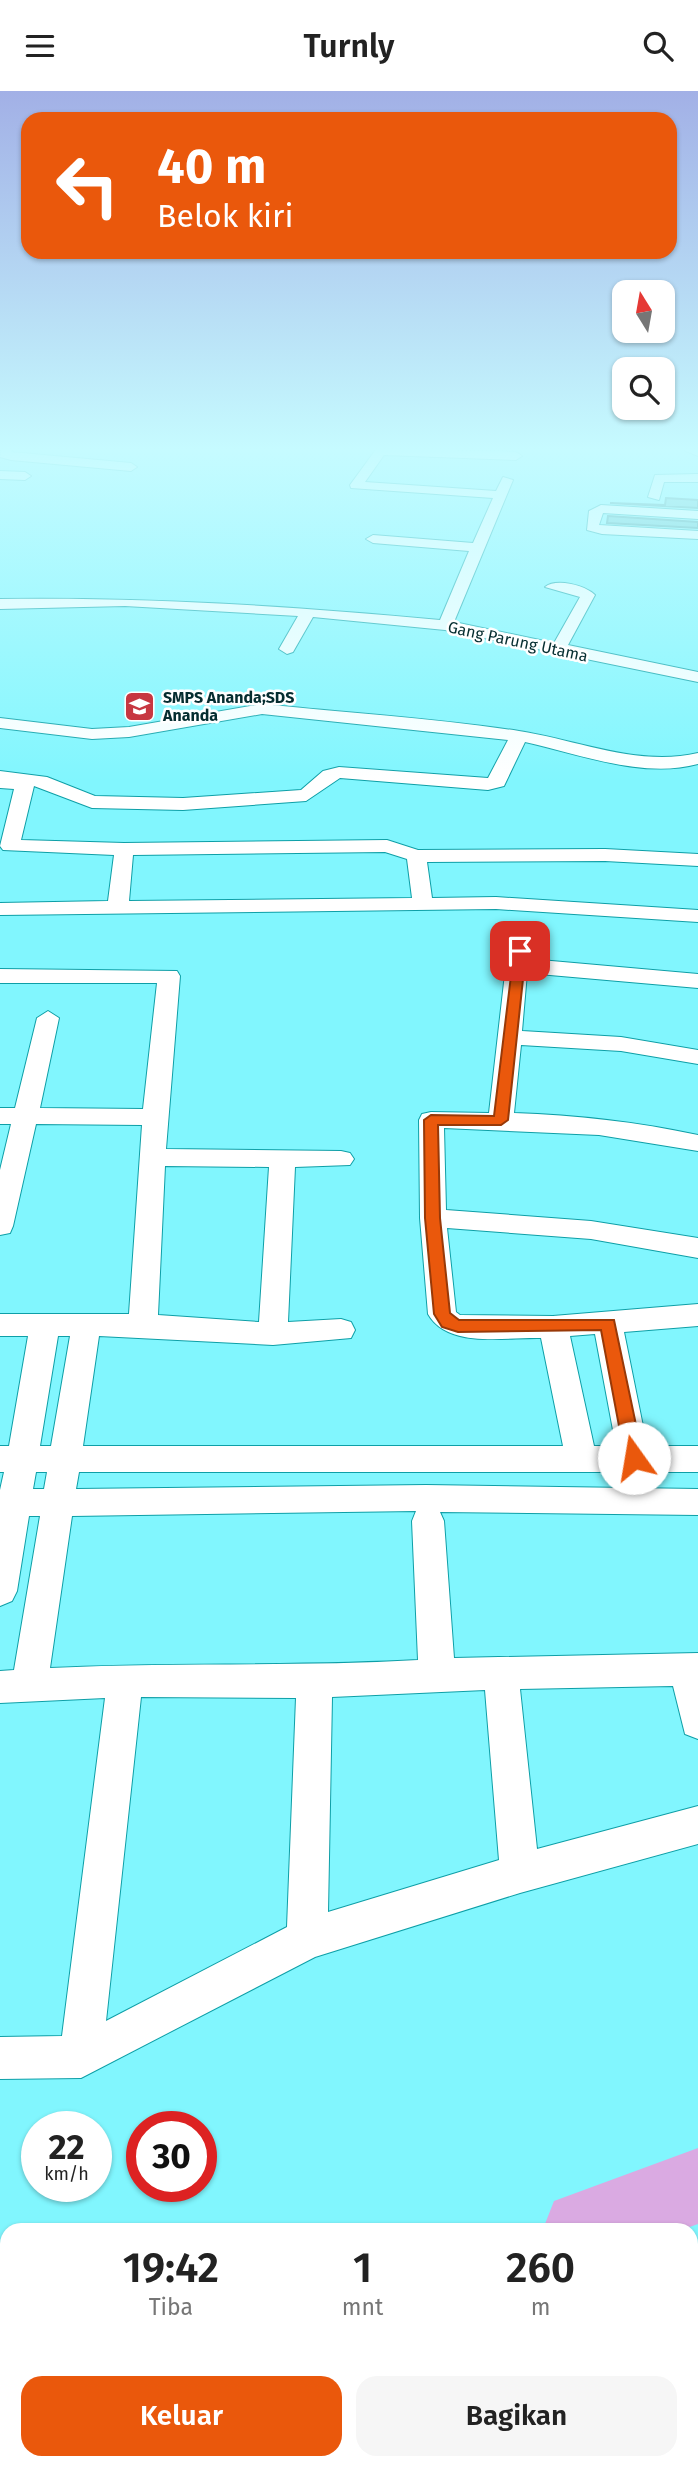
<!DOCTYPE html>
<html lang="id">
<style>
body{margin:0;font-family:"Fira Sans",sans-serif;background:#f6f6f6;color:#222;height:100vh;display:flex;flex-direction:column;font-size:26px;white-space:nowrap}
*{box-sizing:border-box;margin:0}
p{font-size:23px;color:#767676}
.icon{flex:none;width:38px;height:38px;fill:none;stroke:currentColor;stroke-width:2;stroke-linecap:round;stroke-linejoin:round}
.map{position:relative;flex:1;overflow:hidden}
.panel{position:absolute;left:0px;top:2132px;width:698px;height:247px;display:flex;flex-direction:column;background:#fff;border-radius:21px 21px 0 0;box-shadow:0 2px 5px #0004}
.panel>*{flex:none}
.guide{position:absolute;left:21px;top:21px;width:656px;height:147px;border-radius:21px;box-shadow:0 2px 5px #0004;background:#ea580c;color:#fff;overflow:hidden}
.needle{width:46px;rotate:349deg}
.tools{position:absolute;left:612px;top:189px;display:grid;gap:14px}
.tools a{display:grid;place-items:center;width:63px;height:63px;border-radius:14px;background:#fff;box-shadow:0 2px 5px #0004;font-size:35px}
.speed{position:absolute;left:21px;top:2020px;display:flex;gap:14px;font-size:35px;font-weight:700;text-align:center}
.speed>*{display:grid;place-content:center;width:91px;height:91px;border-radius:50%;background:#fff;box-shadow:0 2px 5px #0004;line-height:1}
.speed small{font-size:18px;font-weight:400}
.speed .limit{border:10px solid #d22;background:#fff;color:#111}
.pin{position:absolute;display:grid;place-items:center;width:60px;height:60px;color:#fff;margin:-30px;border-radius:14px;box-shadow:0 4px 10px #0006}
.me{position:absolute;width:77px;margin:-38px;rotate:347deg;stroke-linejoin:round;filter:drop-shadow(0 0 5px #0008)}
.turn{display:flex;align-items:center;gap:24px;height:147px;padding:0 21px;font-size:32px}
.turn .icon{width:91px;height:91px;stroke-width:2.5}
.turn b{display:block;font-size:49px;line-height:60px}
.eta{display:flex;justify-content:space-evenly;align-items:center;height:119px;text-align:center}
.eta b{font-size:42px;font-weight:600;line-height:49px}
.button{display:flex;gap:14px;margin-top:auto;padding:14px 21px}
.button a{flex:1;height:80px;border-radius:21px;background:#ea580c;color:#fff;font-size:28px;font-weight:600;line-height:80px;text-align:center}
.button a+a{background:#f6f6f6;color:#222}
header{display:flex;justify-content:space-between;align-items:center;height:91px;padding:0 21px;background:#fff;font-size:32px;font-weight:600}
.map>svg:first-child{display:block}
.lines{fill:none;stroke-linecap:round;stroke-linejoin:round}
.river{fill:#daaae2;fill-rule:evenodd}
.building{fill:#5bbfc7;stroke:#318d94;stroke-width:2}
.minor-casing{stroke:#0e9fa7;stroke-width:2}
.minor{fill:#fff;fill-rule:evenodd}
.route{fill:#ea580c;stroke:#983908;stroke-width:2}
.labels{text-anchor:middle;stroke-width:5;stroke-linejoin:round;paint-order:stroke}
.far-street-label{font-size:16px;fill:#052d30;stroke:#fff}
.far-poi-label{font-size:16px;font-weight:bold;fill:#052d30;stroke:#fff;text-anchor:start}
</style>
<header><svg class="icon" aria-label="menu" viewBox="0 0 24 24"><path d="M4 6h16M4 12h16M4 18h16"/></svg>Turnly<svg class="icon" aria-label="search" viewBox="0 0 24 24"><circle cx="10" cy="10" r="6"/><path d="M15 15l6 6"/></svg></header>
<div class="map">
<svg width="698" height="2378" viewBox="0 0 698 2378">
<rect width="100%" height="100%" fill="#81f6fe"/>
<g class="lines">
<path class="river" d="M698 2057V2133L684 2138H543L554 2110Z
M7 2313V2371H43L40 2378H0V2316Z"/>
</g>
<path class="building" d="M666 407 698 409V417L610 412 665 414Z
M608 425 698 431V437L607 432Z"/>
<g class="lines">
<defs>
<path id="minor" d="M1 357H13L11 361 131 372 137 376 131 380 11 369 0 366Z
M377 357 516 361 522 365 516 369 384 364 365 391 496 400 503 386 513 389 454 531 554 552 580 506 545 496C556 487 585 494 595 504L568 554 698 581V591L445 539 313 526 293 561 287 563 279 558 298 525 125 515 0 518V508C149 506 291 515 440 529L469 460 373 452 366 448 373 444 473 452 493 407 351 397 350 394Z
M679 357H698V365Z
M0 380 25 381 31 385 25 389 0 388Z
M698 383V391H664L659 409 648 406 655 384Z
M601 414 698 420V428L603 422 599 434 698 440V448L602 443 587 439 589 420Z
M262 613C347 622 434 627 519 640 578 649 638 676 698 662V673C643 688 579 663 525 651L504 695 488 699 340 687 306 710 183 719 92 717 34 695 21 749 124 752 387 749 418 759 605 758 698 763V775L605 770 427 771 432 807 496 806 698 819V831L496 818 0 824V812L108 810 114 764 3 759 0 755 14 698 0 697V680L47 686 95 705 183 707 301 699 323 680 339 676 488 687 508 649 262 623 129 646 92 648 0 637V627L92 638 129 636ZM385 761 407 768 412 807 129 810 133 764Z
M523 840 534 846 529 868 698 883V897L527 882 522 940 621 946 698 959V973L621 960 521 954 514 1022C576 1024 637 1031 698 1044V1060L599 1044 444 1037 446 1119 591 1130 698 1147V1167L591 1148 447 1137 456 1221 460 1224 553 1225 698 1213V1235L624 1241 647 1355H698V1381H79L76 1398 426 1394 698 1398V1424L440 1421 444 1430 454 1567 698 1562V1648L685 1643 673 1595 520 1598 537 1758 698 1715V1753L520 1802 315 1866 81 1987 0 1988V1946L62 1945 105 1607 0 1612V1580L14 1579 40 1425H29L17 1500 12 1510 0 1515V1399L4 1381H0V1355H9L28 1245H0V1223H129L142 1034 36 1033 13 1135 10 1142 0 1144V1079L11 1033H0V1017H15L37 927 48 920 59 927 40 1017 143 1018 157 892H0V878L177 880 180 885 166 1058 341 1060 350 1062 354 1068 350 1074 295 1076 288 1231 341 1228 351 1231 355 1239 351 1247 273 1254 99 1245 83 1355H563L541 1247C505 1246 448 1258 428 1223L420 1127 419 1029 422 1023 431 1021 489 1022 506 874 512 846ZM165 1075 269 1076 259 1231 158 1224ZM595 1243 616 1355H594L570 1245ZM58 1245H70L51 1355H40ZM36 1381H47L44 1398H33ZM416 1420 412 1430 418 1569C296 1576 173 1571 50 1577L72 1425ZM485 1599 499 1769 328 1821 332 1606ZM141 1606 296 1607 287 1836 106 1930Z"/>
</defs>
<use href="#minor" class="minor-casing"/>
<use href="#minor" class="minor"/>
</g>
<linearGradient id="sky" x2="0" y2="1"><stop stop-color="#a2b0e6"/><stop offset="0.52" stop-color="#c6fbff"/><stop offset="1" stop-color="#c6fbff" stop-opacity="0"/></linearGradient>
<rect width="698" height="690" fill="url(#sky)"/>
<path class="route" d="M520 856 526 860 508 1029 501 1034H438L440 1127 450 1222 459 1229H614L643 1367 634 1374 625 1367 601 1239 458 1241 442 1236 434 1223 425 1127 424 1029 431 1024 494 1025 514 860Z"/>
<defs>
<symbol id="school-square" viewBox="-11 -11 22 22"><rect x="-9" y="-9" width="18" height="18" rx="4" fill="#c73741" stroke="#fff"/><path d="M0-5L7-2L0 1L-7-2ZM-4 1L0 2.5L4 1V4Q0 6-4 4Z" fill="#fff"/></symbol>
</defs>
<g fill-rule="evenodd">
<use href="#school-square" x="122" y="598" width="35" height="35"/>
</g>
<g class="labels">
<g class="far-street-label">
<text transform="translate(518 550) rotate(12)" y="6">Gang Parung Utama</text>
</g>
<g class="far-poi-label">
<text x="163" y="612">SMPS Ananda;SDS<tspan x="163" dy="18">Ananda</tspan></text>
</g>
</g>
</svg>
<div class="tools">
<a><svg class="needle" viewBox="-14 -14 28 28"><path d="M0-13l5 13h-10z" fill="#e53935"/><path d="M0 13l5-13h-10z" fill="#767676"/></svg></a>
<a><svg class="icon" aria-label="search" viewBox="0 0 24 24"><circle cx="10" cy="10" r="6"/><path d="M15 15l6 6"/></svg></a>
</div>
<div class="speed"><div>22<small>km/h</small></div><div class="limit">30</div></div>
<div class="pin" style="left:520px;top:860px;background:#d93025"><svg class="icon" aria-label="arrive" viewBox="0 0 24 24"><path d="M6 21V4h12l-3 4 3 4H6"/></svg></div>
<svg class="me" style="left:634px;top:1367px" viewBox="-20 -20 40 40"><circle r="19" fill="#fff"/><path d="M0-13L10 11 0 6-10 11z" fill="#ea580c"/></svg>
<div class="guide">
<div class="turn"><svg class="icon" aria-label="left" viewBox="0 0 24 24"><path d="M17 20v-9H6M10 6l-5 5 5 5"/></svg><div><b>40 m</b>Belok kiri</div></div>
</div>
<section class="panel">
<div class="eta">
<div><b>19:42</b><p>Tiba</p></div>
<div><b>1</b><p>mnt</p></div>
<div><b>260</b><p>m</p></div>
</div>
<div class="button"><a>Keluar</a><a>Bagikan</a></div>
</section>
</div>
